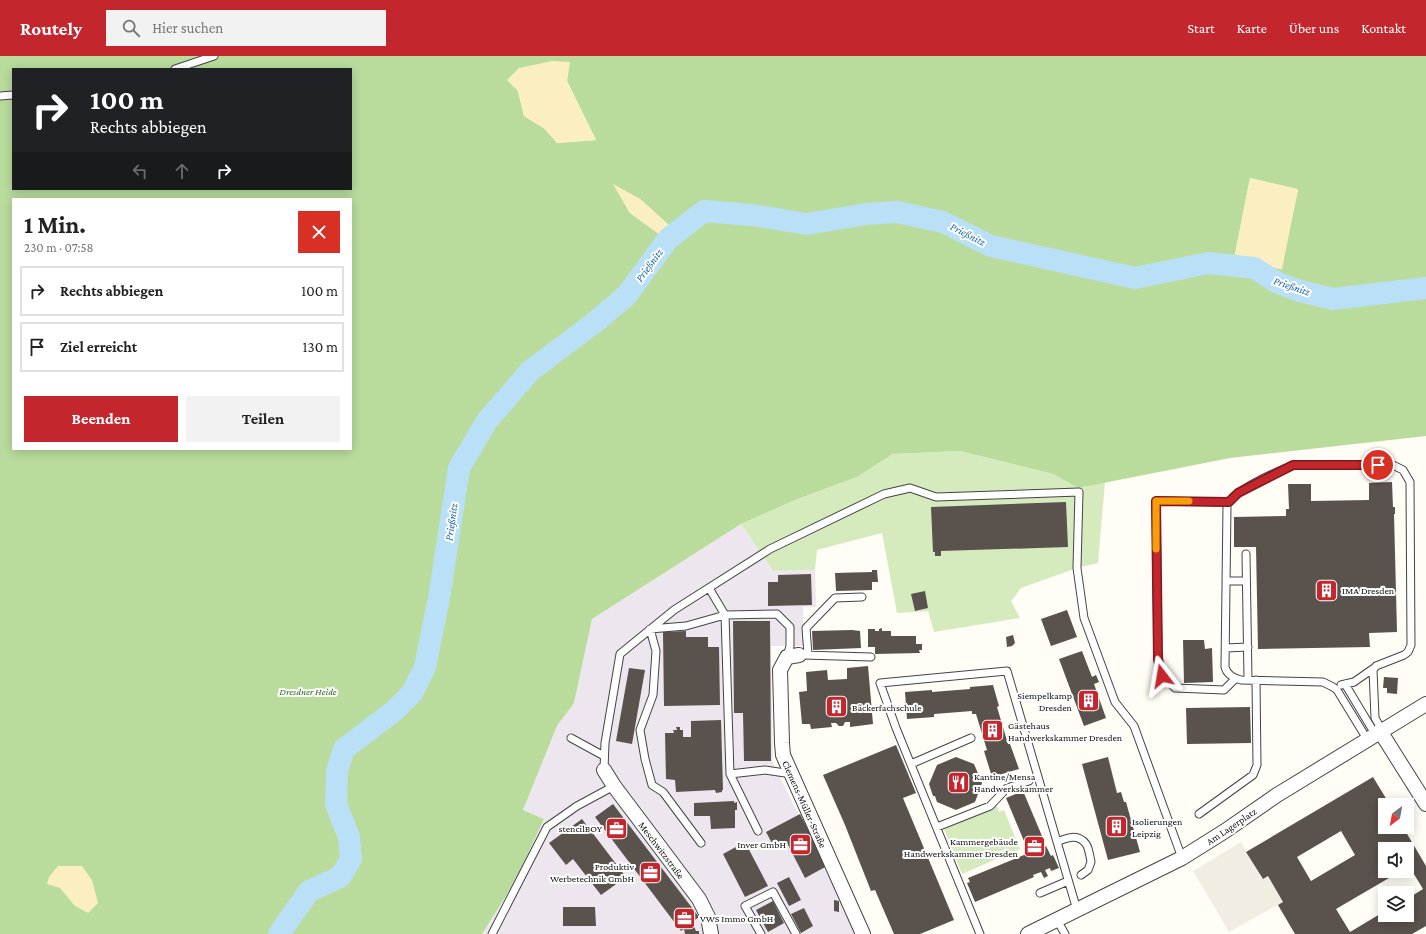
<!DOCTYPE html>
<html lang="de">
<meta charset="utf-8">
<style>
body{margin:0;font-family:"Crimson Pro",serif;background:#f2f2f2;color:#222;height:100vh;display:flex;flex-direction:column;font-size:15px;white-space:nowrap}
*{box-sizing:border-box;margin:0}
p{font-size:13px;color:#767676}
.icon{flex:none;width:22px;height:22px;fill:none;stroke:currentColor;stroke-width:2;stroke-linecap:round;stroke-linejoin:round}
.map{position:relative;flex:1;overflow:hidden}
.details{position:absolute;left:12px;top:142px;width:340px;height:252px;display:flex;flex-direction:column;background:#fff;border-radius:0px;box-shadow:0 2px 10px #0003}
.details>*{flex:none}
.hud{position:absolute;left:12px;top:12px;width:340px;height:122px;border-radius:0px;box-shadow:0 2px 10px #0003;background:#202124;color:#fff;overflow:hidden}
.needle{width:26px;rotate:212deg}
.fabs{position:absolute;left:1378px;top:742px;display:grid;gap:8px}
.fabs a{display:grid;place-items:center;width:36px;height:36px;border-radius:0px;background:#fff;box-shadow:0 2px 10px #0003;font-size:20px}
.pin{position:absolute;display:grid;place-items:center;width:34px;height:34px;color:#fff;margin:-17px;border:2px solid #fff;border-radius:50%;box-shadow:0 1px 4px #0007}
.me{position:absolute;width:44px;margin:-22px;rotate:346deg;stroke-linejoin:round;filter:drop-shadow(0 0 3px #0008)}
.turn{display:flex;align-items:center;gap:14px;height:84px;padding:0 12px;font-size:18px}
.turn .icon{width:52px;height:52px;stroke-width:2.5}
.turn b{display:block;font-size:28px;line-height:34px}
.lanes{display:flex;align-items:center;height:38px;padding:0 12px;background:#0003;justify-content:center;gap:20px;direction:ltr}
.lanes .off{opacity:.35}
.round{display:grid;place-items:center;flex:none;width:42px;height:42px;border-radius:0px;background:#f2f2f2}
.summary{display:flex;align-items:center;justify-content:space-between;height:68px;padding:0 12px}
h1{font-size:24px;font-weight:700;line-height:30px}
.cta{display:flex;gap:8px;margin-top:auto;padding:8px 12px}
.cta a{flex:1;height:46px;border-radius:0px;background:#c4262e;color:#fff;font-size:16px;font-weight:700;line-height:46px;text-align:center}
.cta a+a{background:#f2f2f2;color:#222}
ul{padding:0;list-style:none}
li{display:flex;align-items:center;gap:12px;height:50px;margin:0 8px 6px;padding:0 4px;border:2px solid #e0e0e0;border-radius:0px}
li div{flex:1}
li b{display:block;font-size:15px}
li em{font-style:normal}
header{display:flex;align-items:center;gap:24px;box-sizing:border-box;height:56px;padding:0 20px;background:#c4262e;color:#fff}
header strong{font-size:19px}
nav{display:flex;gap:22px;margin-inline-start:auto;font-size:14px}
.search{width:280px;height:36px;background:#f2f2f2;display:flex;align-items:center;gap:10px;box-sizing:border-box;padding:0 14px;border-radius:0px;color:#767676;font-size:15px}
.map>svg:first-child{display:block}
.industrial{fill:#eee6ef}
.green{fill:#d5ebbd}
.forest{fill:#b9dc9c;fill-rule:evenodd}
.sand{fill:#fbeec1}
.plaza{fill:#f1ede2}
.lines{fill:none;stroke-linecap:round;stroke-linejoin:round}
.river{stroke:#b9e0f7;stroke-width:22}
.building{fill:#5a524d;fill-rule:evenodd}
.service-casing{stroke:#444;stroke-width:9}
.minor-casing{stroke:#444;stroke-width:16}
.service{stroke:#fff;stroke-width:7}
.minor{stroke:#fff;stroke-width:14}
.route-casing{stroke:#7f191e;stroke-width:10}
.route{stroke:#c4262e;stroke-width:7}
.slow{stroke:#f59e0b;stroke-width:7}
.labels{text-anchor:middle;stroke-width:4;stroke-linejoin:round;paint-order:stroke}
.poi-label{font-size:10px;fill:#111;stroke:#fff;text-anchor:start}
.park-label{font-size:10px;font-style:italic;fill:#2f6b1f;stroke:#fff}
.street-label{font-size:10px;fill:#111;stroke:#fff}
.water-label{font-size:11px;font-style:italic;fill:#1768a6;stroke:#fff}
</style>
<header>
<strong>Routely</strong>
<div class="search"><svg class="icon" aria-label="search" viewBox="0 0 24 24"><circle cx="10" cy="10" r="6"/><path d="M15 15l6 6"/></svg>Hier suchen</div>
<nav><a>Start</a><a>Karte</a><a>Über uns</a><a>Kontakt</a></nav>
</header>
<div class="map">
<svg width="1426" height="878" viewBox="0 0 1426 878">
<rect width="100%" height="100%" fill="#fffdf5"/>
<path class="industrial" d="M741 468 773 515 815 514 816 551H803L804 590H771L773 707 857 878H482L506 840 524 806 544 763 523 754 557 670 574 647 592 563Z"/>
<path class="green" d="M960 395 1053 418 1078 432 1105 426 1098 507 1077 512 1021 532 1011 545 1020 562 934 576 928 555 897 557 882 477 817 494 815 514 773 515 741 468 795 444 857 421 893 398Z
M997 750 999 756 1004 754 1020 793 962 818 944 773Z"/>
<path class="forest" d="M0 0H1426V380L1230 402 1078 432 1053 418 960 395 893 398 857 421 795 444 741 468 592 563 574 647 557 670 523 754 544 763 524 806 506 840 482 878H0ZM13 13H351V133H13ZM567 25 596 84 557 87 545 73 524 60 518 35ZM1250 122 1298 134 1281 213 1234 203ZM614 129 640 143 671 171 660 178 630 157ZM13 143H351V393H13Z"/>
<path class="sand" d="M552 5 570 6 567 26 596 84 557 87 545 73 524 60 518 35 507 24 519 12Z
M1250 122 1298 133 1282 213 1258 207 1234 204Z
M613 128 640 143 671 171 660 179 630 157Z
M58 810H82L92 824 98 847 88 857 75 850 60 832 47 828 49 821Z"/>
<path class="plaza" d="M1241 786 1262 823 1268 820 1283 846 1229 876 1193 815Z"/>
<g class="lines">
<path class="river" d="M279 878 309 835 340 821 351 803 349 781 336 748 337 715 344 693 394 655 412 637 425 611 439 542 459 412 487 365 530 315 594 267 627 239 668 183 704 155 752 159 807 168 866 158 897 156 943 166 991 190 1135 222 1208 207 1254 212 1278 227 1300 235 1333 243 1426 232"/>
</g>
<path class="building" d="M1392 426 1393 451H1395V458H1394L1397 576 1369 577 1370 591 1258 593 1256 491H1234V461L1286 460V453H1289L1288 428H1311V445L1369 444V427Z
M1066 446 1068 491 941 495V500H935V496H933L931 451Z
M872 514H877L878 526H872V534L836 535 835 517 872 516Z
M811 518 812 549 768 550V526H778V519Z
M925 535 928 552 915 555 911 538Z
M1067 554 1077 581 1051 590 1041 563Z
M733 565H770L771 705H744L743 657H734Z
M882 572V575H891V580H916V588H922V594H919L920 597 875 598V591H868V573H875V575H879V573Z
M852 574 860 575 861 592 813 594 812 575Z
M686 575V581H708V591H719L720 649 664 650 663 576Z
M1013 579 1015 587 1012 590 1007 591 1006 581Z
M1183 584H1204L1205 593 1212 592 1213 626 1184 627Z
M1082 595 1092 621 1096 619 1099 626 1094 628 1106 662 1084 670 1059 603Z
M868 610 873 668 850 671V666H845L843 670H839L836 667H831L832 671 811 673 810 668H802L799 636 807 635 806 616 827 614 828 624 847 623V612Z
M629 612 645 614 632 688 616 685Z
M1384 621 1398 622 1397 638 1387 637V632H1383Z
M993 629 999 650 997 651 1008 688H1010L1019 713 992 721 984 695 987 694 976 658H972V655L934 658V661L907 663 905 636 932 634V636L970 633V631Z
M1250 651 1251 687 1187 688 1186 652Z
M721 664 723 734H722V736L716 737 715 734 676 736 675 724 666 723 665 677H674L673 674H677L676 671H680V674H683V681H691V665Z
M896 689 916 737 903 742 954 864 920 878H894L875 834 871 835 845 769 823 719Z
M956 701 974 708 982 727 975 746 956 754 937 746 935 740H933L929 728 937 709Z
M1108 701 1117 737 1121 736 1124 746H1126L1140 796 1108 804 1082 708Z
M1373 721 1390 749H1385V771H1403L1426 810V870L1412 878H1295L1278 849 1283 846 1268 820 1263 823 1246 796ZM1341 775 1355 799 1311 825 1297 801ZM1385 793H1407V812L1409 810 1423 833 1407 843V859H1385V855L1350 876 1336 853 1401 815H1385Z
M1023 735 1042 780 1037 782 1041 792 1046 790 1051 800 1053 799 1059 812 1051 815 1050 812 1045 814 1048 820 1044 822 1041 816 1033 819 1034 821 975 846 967 827 970 826 968 822 1029 797 1006 742Z
M734 745V747L737 746V754H735V772L711 773 710 760H694V747Z
M613 748 699 861 692 866 696 875H699V878H685L684 873 681 875 595 761Z
M800 758 827 810 805 822 786 785 774 791 766 776Z
M582 763 626 821 601 839 573 803 566 809 549 787Z
M745 786 768 830 745 841 723 798Z
M789 821 801 844 789 850 777 827Z
M834 844 839 845V856L834 855Z
M773 845 784 867 768 876 756 854Z
M563 851H595L596 870H563Z
M804 852 813 870 801 877 791 858Z"/>
<g class="lines">
<defs>
<path id="service" d="M175 13 214 0
M0 40 13 39
M1229 446 1156 445 1158 603 1163 620 1175 632 1224 634 1235 623
M1246 498 1248 624
M1227 525H1246
M1226 592 1248 591
M803 599 871 601
M808 599 806 572 835 542 862 541
M1345 628 1375 678
M1341 629 1354 626 1374 612
M571 682 604 700
M1367 683 1337 634 1333 631 1323 626 1241 624C1233 622 1227 619 1225 611L1227 449C1233 435 1274 417 1289 411L1293 409H1393L1403 414 1410 426 1411 589 1408 596 1404 599 1376 610 1373 614 1375 662 1382 674
M911 708 971 682
M604 714 605 687 620 598 674 554 770 493 884 438 910 432 936 441 1079 436 1077 512 1084 562 1115 646 1134 670 1182 802
M730 718 765 714 792 718
M1199 758 1253 719 1257 709 1256 624
M937 771 990 750 1007 732 1029 725
M758 775 730 718 725 559 777 558 790 571V590L787 601
M1057 786C1066 782 1078 777 1086 788 1089 792 1090 801 1091 806L1088 814 1081 819
M701 787 663 736 652 729 645 703 640 674 653 639 656 595 650 573 686 570 725 559 709 532
M1040 837 1068 825
M1057 864 1065 878
M492 878 547 771 577 750 614 730
M761 878 745 850 773 836 796 878
M980 878 896 672 880 627 1007 615 1077 854"/>
<path id="minor" d="M799 599 787 601 780 614 782 687 783 699 863 878
M1380 675 1426 748
M604 714 614 730 699 843 708 861 711 878
M1028 878 1182 802 1225 775 1277 739 1426 648"/>
</defs>
<use href="#service" class="service-casing"/>
<use href="#minor" class="minor-casing"/>
<use href="#service" class="service"/>
<use href="#minor" class="minor"/>
</g>
<g class="lines">
<defs>
<path id="route" d="M1162 620 1158 603 1156 445 1229 446 1238 437 1293 409H1378"/>
</defs>
<use href="#route" class="route-casing"/>
<use href="#route" class="route"/>
<path class="slow" d="M1156 493V445H1189"/>
</g>
<defs>
<symbol id="building-square" viewBox="-11 -11 22 22"><rect x="-9" y="-9" width="18" height="18" rx="4" fill="#c4262e" stroke="#fff"/><path d="M-4-6H4V6H1V3H-1V6H-4ZM-2.5-4.3h1.7v1.8h-1.7ZM.8-4.3h1.7v1.8H.8ZM-2.5-1h1.7V.8h-1.7ZM.8-1h1.7V.8H.8Z" fill="#fff"/></symbol>
<symbol id="restaurant-square" viewBox="-11 -11 22 22"><rect x="-9" y="-9" width="18" height="18" rx="4" fill="#c4262e" stroke="#fff"/><path d="M-5-6h1v4h1v-4h1v4h1v-4h1v5L-1.5 .5V6h-2V.5L-5-1ZM5-6V6H3V1.5H1.5Q1.5-4 5-6Z" fill="#fff"/></symbol>
<symbol id="office-square" viewBox="-11 -11 22 22"><rect x="-9" y="-9" width="18" height="18" rx="4" fill="#c4262e" stroke="#fff"/><path d="M-6-3h4V-5.5h4V-3h4V5H-6ZM-1-4.5V-3h2v-1.5ZM-6 0V1H6V0Z" fill="#fff"/></symbol>
</defs>
<g fill-rule="evenodd">
<use href="#building-square" x="1314" y="522" width="25" height="25"/>
<use href="#building-square" x="1076" y="632" width="25" height="25"/>
<use href="#building-square" x="824" y="638" width="25" height="25"/>
<use href="#building-square" x="980" y="662" width="25" height="25"/>
<use href="#restaurant-square" x="946" y="714" width="25" height="25"/>
<use href="#building-square" x="1104" y="758" width="25" height="25"/>
<use href="#office-square" x="604" y="760" width="25" height="25"/>
<use href="#office-square" x="788" y="776" width="25" height="25"/>
<use href="#office-square" x="1022" y="778" width="25" height="25"/>
<use href="#office-square" x="638" y="804" width="25" height="25"/>
<use href="#office-square" x="672" y="850" width="25" height="25"/>
</g>
<g class="labels">
<g class="poi-label">
<text x="1342" y="538">IMA Dresden</text>
<text x="1072" y="643" text-anchor="end">Siempelkamp<tspan x="1072" dy="12">Dresden</tspan></text>
<text x="852" y="655">Bäckerfachschule</text>
<text x="1008" y="673">Gästehaus<tspan x="1008" dy="12">Handwerkskammer Dresden</tspan></text>
<text x="974" y="724">Kantine/Mensa<tspan x="974" dy="12">Handwerkskammer</tspan></text>
<text x="1132" y="769">Isolierungen<tspan x="1132" dy="12">Leipzig</tspan></text>
<text x="602" y="776" text-anchor="end">stencilBOY</text>
<text x="1018" y="789" text-anchor="end">Kammergebäude<tspan x="1018" dy="12">Handwerkskammer Dresden</tspan></text>
<text x="786" y="792" text-anchor="end">Inver GmbH</text>
<text x="634" y="814" text-anchor="end">Produktiv<tspan x="634" dy="12">Werbetechnik GmbH</tspan></text>
<text x="700" y="866">VWS Immo GmbH</text>
</g>
<g class="park-label">
<text x="308" y="639">Dresdner Heide</text>
</g>
<g class="street-label">
<text transform="translate(805 748) rotate(66)" y="4">Clemens-Müller-Straße</text>
<text transform="translate(1231 770) rotate(-34)" y="4">Am Lagerplatz</text>
<text transform="translate(662 794) rotate(53)" y="4">Meschwitzstraße</text>
</g>
<g class="water-label">
<text transform="translate(968 178) rotate(27)" y="4">Prießnitz</text>
<text transform="translate(649 209) rotate(-54)" y="4">Prießnitz</text>
<text transform="translate(1292 230) rotate(19)" y="4">Prießnitz</text>
<text transform="translate(451 466) rotate(-82)" y="4">Prießnitz</text>
</g>
</g>
</svg>
<div class="fabs">
<a><svg class="needle" viewBox="-14 -14 28 28"><path d="M0-13l5 13h-10z" fill="#e53935"/><path d="M0 13l5-13h-10z" fill="#767676"/></svg></a>
<a><svg class="icon" aria-label="sound" viewBox="0 0 24 24"><path d="M4 9h4l5-4v14l-5-4H4zM17 9q2 3 0 6"/></svg></a>
<a><svg class="icon" aria-label="layers" viewBox="0 0 24 24"><path d="M12 4l9 5-9 5-9-5zM3 14l9 5 9-5"/></svg></a>
</div>
<div class="pin" style="left:1378px;top:409px;background:#d93025"><svg class="icon" aria-label="arrive" viewBox="0 0 24 24"><path d="M6 21V4h12l-3 4 3 4H6"/></svg></div>
<svg class="me" style="left:1162px;top:620px" viewBox="-20 -20 40 40"><path d="M0-17L14 15 0 8-14 15z" fill="#c4262e" stroke="#fff" stroke-width="4"/></svg>
<div class="hud">
<div class="turn"><svg class="icon" aria-label="right" viewBox="0 0 24 24"><path d="M7 20v-9h11M14 6l5 5-5 5"/></svg><div><b>100 m</b>Rechts abbiegen</div></div>
<div class="lanes"><svg class="icon off" aria-label="left" viewBox="0 0 24 24"><path d="M17 20v-9H6M10 6l-5 5 5 5"/></svg><svg class="icon off" aria-label="ahead" viewBox="0 0 24 24"><path d="M12 20V5M6 11l6-6 6 6"/></svg><svg class="icon" aria-label="right" viewBox="0 0 24 24"><path d="M7 20v-9h11M14 6l5 5-5 5"/></svg></div>
</div>
<section class="details">
<div class="summary"><div><h1>1 Min.</h1><p>230 m · 07:58</p></div><a class="round" style="background:#d93025;color:#fff"><svg class="icon" aria-label="close" viewBox="0 0 24 24"><path d="M6 6l12 12M18 6L6 18"/></svg></a></div>
<ul>
<li><svg class="icon" aria-label="right" viewBox="0 0 24 24"><path d="M7 20v-9h11M14 6l5 5-5 5"/></svg><div><b>Rechts abbiegen</b></div><em>100 m</em></li>
<li><svg class="icon" aria-label="arrive" viewBox="0 0 24 24"><path d="M6 21V4h12l-3 4 3 4H6"/></svg><div><b>Ziel erreicht</b></div><em>130 m</em></li>
</ul>
<div class="cta"><a>Beenden</a><a>Teilen</a></div>
</section>
</div>
